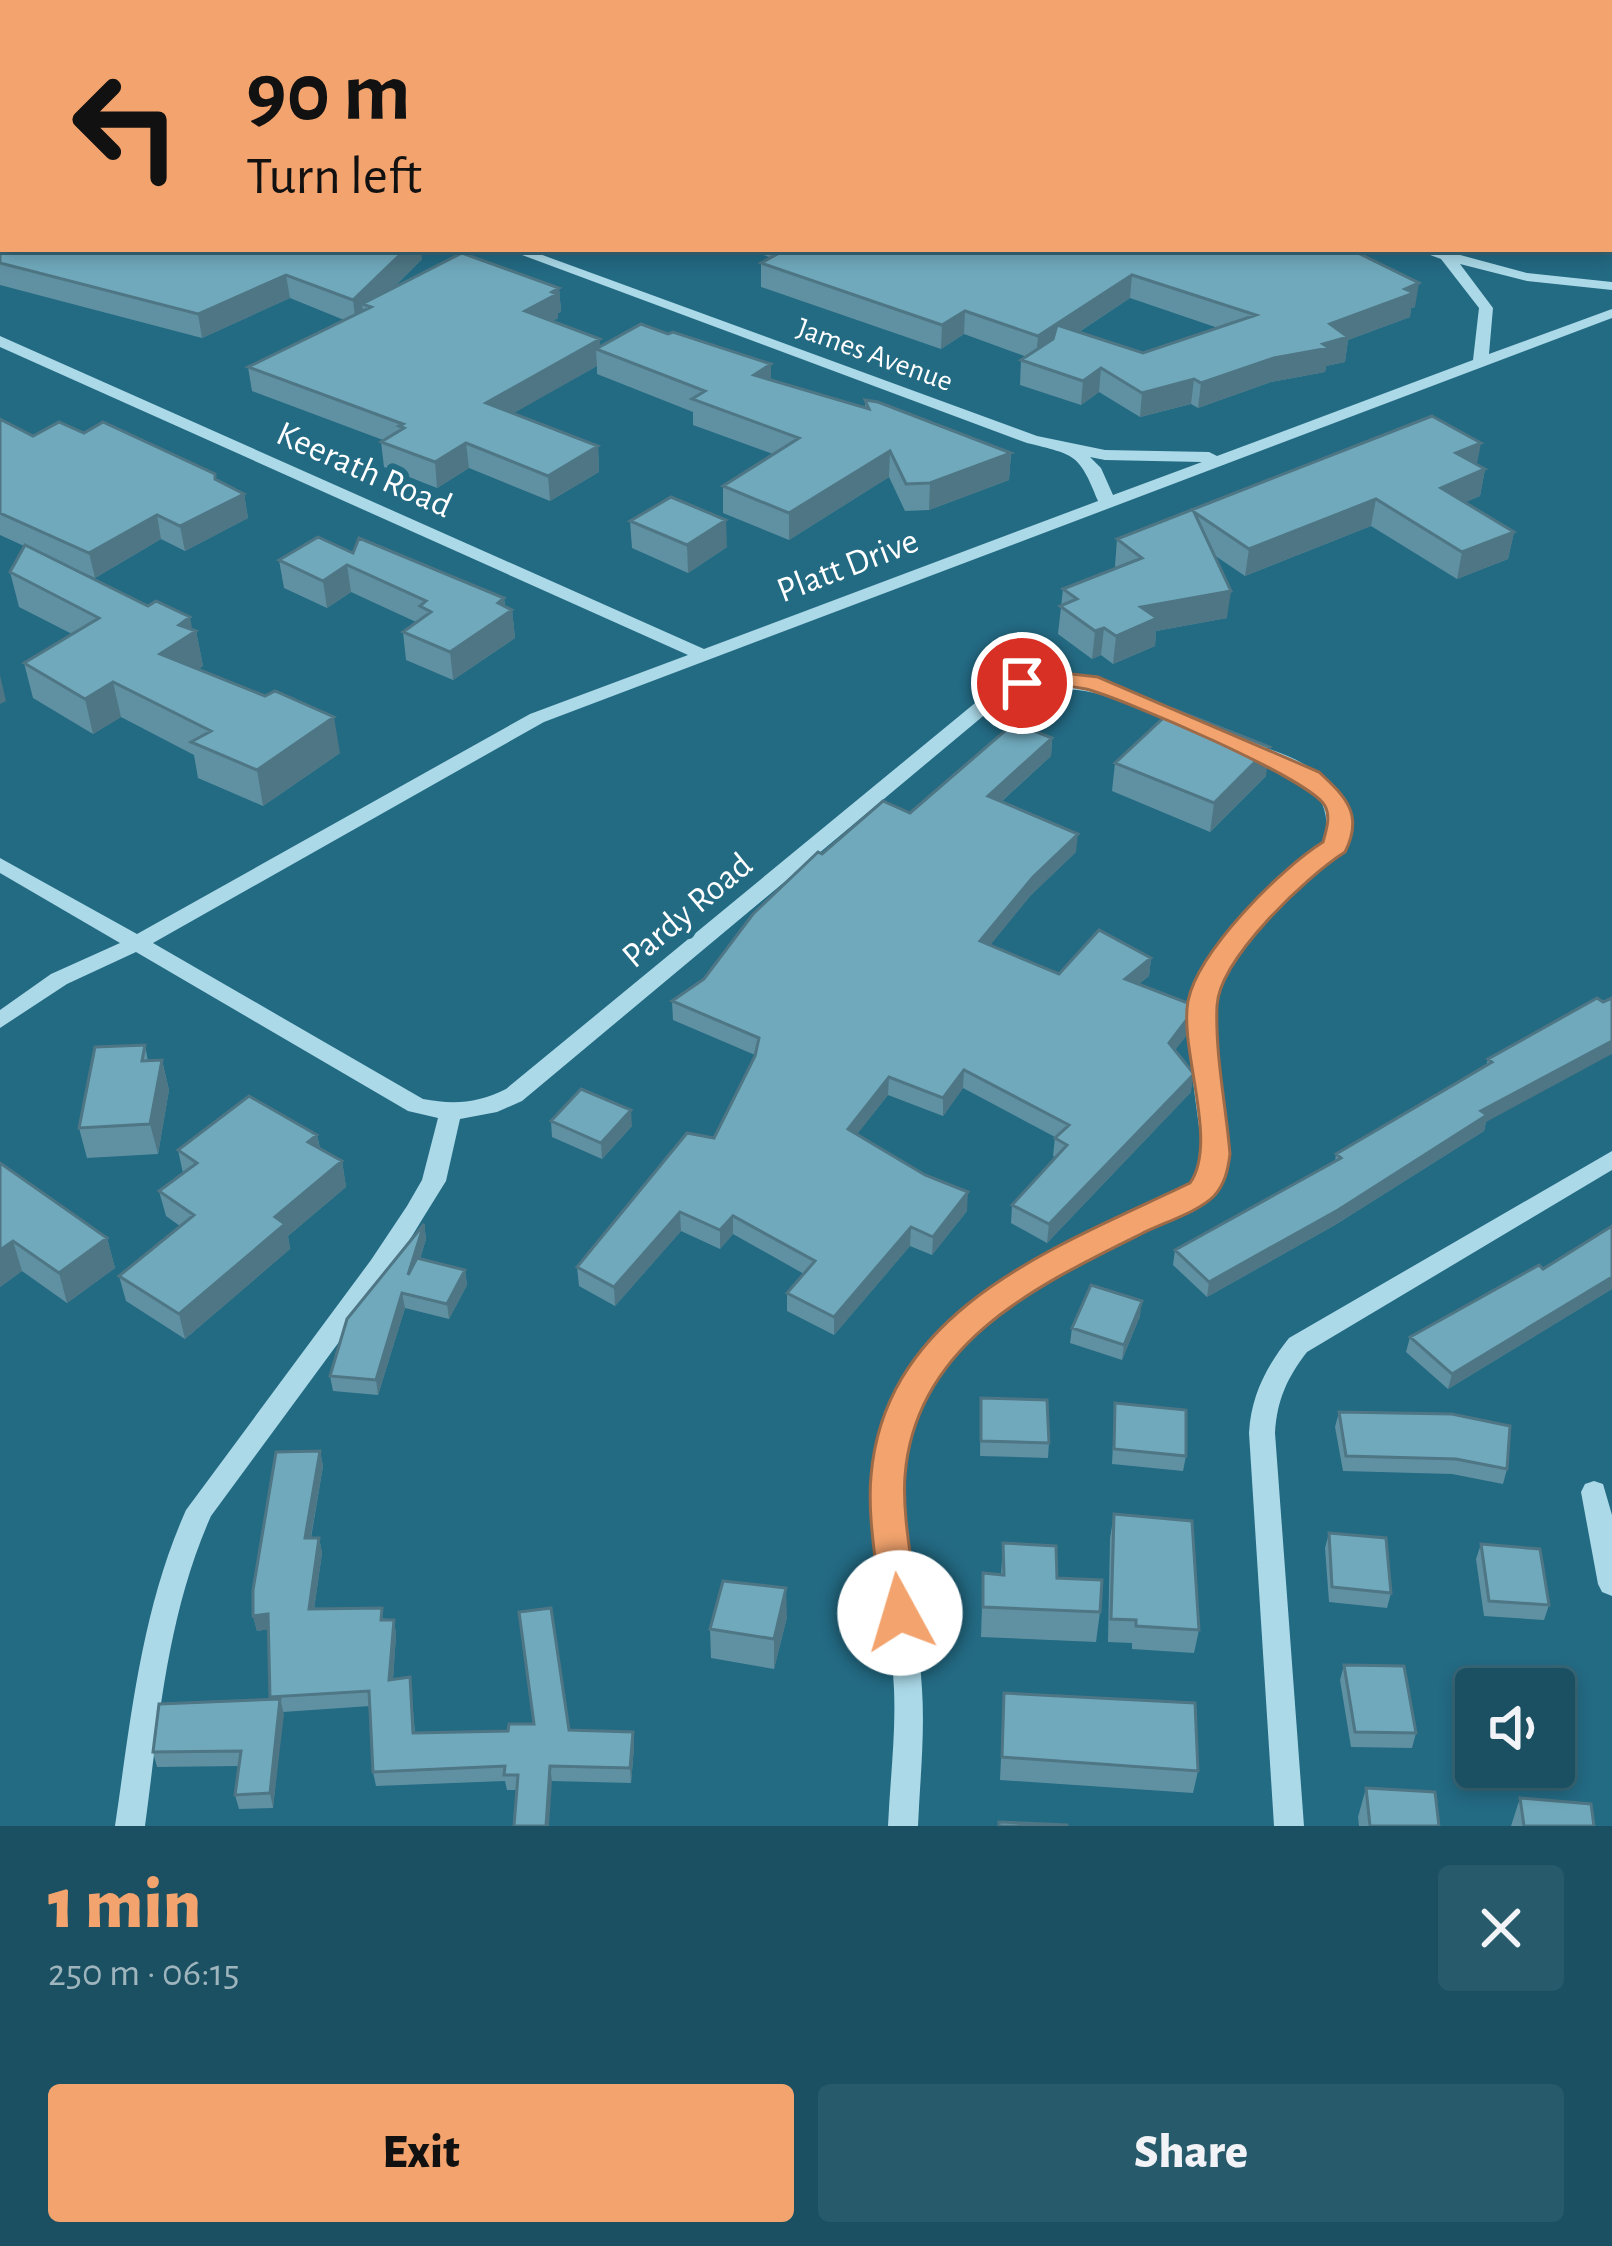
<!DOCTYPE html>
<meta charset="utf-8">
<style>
body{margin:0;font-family:"Alegreya Sans",sans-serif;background:#275a6b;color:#f1f3f6;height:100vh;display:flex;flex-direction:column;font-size:45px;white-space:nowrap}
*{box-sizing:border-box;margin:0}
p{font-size:39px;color:#9fb5be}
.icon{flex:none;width:66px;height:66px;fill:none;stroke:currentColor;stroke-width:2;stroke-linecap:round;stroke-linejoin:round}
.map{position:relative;height:1826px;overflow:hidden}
.drawer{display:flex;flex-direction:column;background:#1a5062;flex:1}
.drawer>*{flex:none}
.hud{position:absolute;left:0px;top:0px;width:1614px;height:252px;box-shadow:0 6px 18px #0003,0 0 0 3px #386777;background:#f3a46e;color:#111;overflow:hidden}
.fabs{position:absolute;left:1455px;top:1668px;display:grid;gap:24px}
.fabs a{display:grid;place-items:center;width:120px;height:120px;border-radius:12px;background:#1a5062;box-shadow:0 6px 18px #0003,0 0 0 3px #386777;font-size:60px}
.pin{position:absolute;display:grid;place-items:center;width:102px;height:102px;color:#fff;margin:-51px;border:6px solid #fff;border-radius:50%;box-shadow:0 3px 12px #0007}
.me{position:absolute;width:132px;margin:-66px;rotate:354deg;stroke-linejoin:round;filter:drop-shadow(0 0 9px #0008)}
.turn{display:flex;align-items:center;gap:42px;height:252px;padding:0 48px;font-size:54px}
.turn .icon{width:156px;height:156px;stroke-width:2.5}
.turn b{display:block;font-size:84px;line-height:102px}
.round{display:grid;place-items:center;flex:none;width:126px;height:126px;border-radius:12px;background:#275a6b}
.head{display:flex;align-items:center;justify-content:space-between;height:204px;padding:0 48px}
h1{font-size:72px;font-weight:800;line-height:90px;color:#f3a46e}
.button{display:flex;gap:24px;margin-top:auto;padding:24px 48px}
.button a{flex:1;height:138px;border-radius:12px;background:#f3a46e;color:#111;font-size:48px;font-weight:800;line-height:138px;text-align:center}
.button a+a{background:#275a6b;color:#f1f3f6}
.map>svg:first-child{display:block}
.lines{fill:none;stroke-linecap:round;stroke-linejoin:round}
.minor{fill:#abd9e8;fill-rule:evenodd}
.wall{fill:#6091a2;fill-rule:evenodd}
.shaded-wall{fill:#4e7684}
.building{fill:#70a9bc;stroke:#4e7684;stroke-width:3}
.route{fill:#f3a46e;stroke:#9e6b48;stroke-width:3}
.labels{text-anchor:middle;stroke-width:12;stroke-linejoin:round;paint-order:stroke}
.far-street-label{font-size:30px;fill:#fff;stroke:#236a83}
.street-label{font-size:36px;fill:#fff;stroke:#236a83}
</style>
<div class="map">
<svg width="1612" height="1826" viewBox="0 0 1612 1826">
<rect width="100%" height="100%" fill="#236a83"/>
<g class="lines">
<path class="minor" d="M575 0H594L597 3H578Z
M506 249H526L1037 436 1105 450 1209 452 1217 456 1473 360 1479 308 1441 259 1414 249H1438L1527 273 1612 282V290L1527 281 1460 264 1493 308 1489 354 1612 309V318L544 722 153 943 423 1099C454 1105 478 1103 506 1089L986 694C1052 668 1097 675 1161 703 1175 710 1191 715 1203 725L1193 731 1186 729C1119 698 1073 673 1000 702L522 1101 497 1112 460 1119 446 1181 423 1218 389 1274 211 1516C167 1615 159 1721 145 1826H115C131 1718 141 1611 186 1510L371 1260 407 1206 422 1180 438 1118 408 1111 136 952 67 984 0 1028V1010L51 974 120 943 0 873V858L137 934 530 714 688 655 0 347V336L704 649 1098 501C1079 453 1075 455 1027 443ZM1090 457 1105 460 1202 462 1113 495 1101 468Z
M1244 741C1301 758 1354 778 1346 846L1303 879 1265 916 1235 956 1215 998V1049L1226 1154 1224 1175 1209 1197C1142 1231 1067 1256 1006 1302 860 1411 913 1536 922 1689 925 1734 920 1780 918 1826H888C890 1780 896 1735 894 1689 886 1530 835 1401 989 1288 1050 1243 1125 1219 1193 1185L1200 1174 1202 1154C1198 1106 1185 1053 1192 1005 1201 942 1276 876 1326 843 1334 778 1286 772 1237 751L1234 747Z
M1612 1151V1170L1307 1352C1287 1378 1277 1400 1275 1433L1304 1826H1274L1249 1433C1251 1396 1266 1367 1289 1338Z
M1594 1481 1603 1484 1612 1515V1596L1602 1592 1598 1584 1581 1492 1585 1484Z"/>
</g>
<path class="wall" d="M0 0 3 3V78L1 79 422 259 393 288H559L561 312 558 313V318L552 321 600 339V346L771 380 865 408V400L1011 453 1009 480 929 510 905 511 889 477 789 540 723 513V486L773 454 693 425V412L597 374V366L513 413 598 446 599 472 550 501 469 468 437 488 384 467 381 442 383 440 252 391 248 367 344 320 290 298 202 338 0 285Z
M705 0H1148L1143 3H715Z
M1464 0H1588L1590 3H1464Z
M747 249H1350L1415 307 1411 308 1410 317 1348 340 1345 362 1326 366 1325 372 1271 382 1198 408 1191 404 1140 417 1099 392 1081 405 1020 385 1021 360 1027 357 964 334 941 349 761 287V263L769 257ZM1130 298 1218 328 1143 353 1079 332Z
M1432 416 1477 464 1485 469 1480 496 1465 502 1514 532 1508 559 1457 579 1371 526 1245 576 1214 555 1227 618 1156 631 1155 646 1113 664 1101 655 1092 659 1058 634 1063 589 1116 568 1115 566 1117 539Z
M0 419 33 436 84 433 216 480 244 494 248 518 185 551 161 539 95 578 61 563 196 631 203 666 198 669 340 753 263 806 198 778 194 755 121 717 93 734 33 698 24 663 72 634 19 607 10 572 24 546 0 535Z
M630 521 727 547 688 573 632 548Z
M353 553 504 598 505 606 512 610 515 638 453 680 406 660 403 632 416 622 351 592 327 608 284 588 279 560Z
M1052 738 1051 756 1001 802 1076 852 1031 895 990 945 1059 974 1151 958 1149 976 1139 984 1186 1036 1175 1050 1191 1092 1047 1243 1011 1223 1012 1205 1055 1157 1053 1156 1055 1137 963 1088 943 1116 888 1095 857 1134 967 1211 932 1255 910 1246 834 1335 787 1311V1293L804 1274 733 1234 720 1249 681 1231 615 1306 579 1286 577 1267 714 1138 755 1055 673 1020 672 1001 704 979 822 854 910 813Z
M1115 763 1266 776 1210 832 1112 791Z
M1597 998 1486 1122 1484 1131 1335 1225 1207 1297 1173 1265 1175 1250 1335 1162 1336 1154 1486 1066 1488 1059Z
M145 1045 148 1061 162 1060 169 1090 158 1154 87 1158 79 1128Z
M551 1121 632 1126 602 1159 552 1137Z
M317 1135 320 1148 342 1161 346 1187 288 1236 290 1249 185 1339 126 1301 119 1276 180 1226 166 1216 159 1191 183 1173 178 1150Z
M0 1163 107 1238 115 1268 67 1303 22 1271 0 1287Z
M424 1224 426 1239 420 1259 465 1270 467 1285 449 1319 405 1308 378 1395 333 1391 330 1376Z
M1612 1226V1289L1448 1389 1406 1352 1410 1337 1543 1269Z
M1140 1316 1122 1360 1070 1343 1072 1328Z
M981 1398 1049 1443 1048 1458 980 1456Z
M1115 1403 1186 1456 1183 1471 1112 1464Z
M1339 1412 1507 1469 1503 1484 1452 1474 1343 1471 1335 1427Z
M320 1451 323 1466 311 1538H319L322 1553 314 1609 394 1620 396 1635 393 1679 410 1677 415 1733 569 1730 633 1732 634 1747 631 1783 552 1781 517 1790H507L505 1781 376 1786 373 1772 370 1706 283 1712 273 1808 239 1809 235 1795 239 1766 157 1767 153 1752 271 1700 268 1629 257 1631 253 1616Z
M1114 1514 1199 1630 1194 1653 1132 1649V1643L1108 1642 1110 1538Z
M1329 1533 1391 1593 1387 1608 1329 1602 1325 1548Z
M1003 1543 1057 1578 1100 1612 1096 1642 981 1637 983 1573 1001 1575Z
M1481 1544 1549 1605 1544 1620 1484 1616 1476 1559Z
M787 1617 774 1669 711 1658 710 1629Z
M1344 1665 1416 1733 1412 1748 1351 1747 1340 1680Z
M1500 1672 1562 1675 1575 1741 1570 1756 1554 1755V1689H1496Z
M1004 1693 1198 1771 1193 1793 1000 1780Z
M1366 1788 1439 1826H1359L1358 1817Z
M1520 1798 1594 1826H1511Z"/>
<path class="shaded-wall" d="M1112 0H1148L1143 3H1106Z
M3 55V78L0 79V56Z
M406 249H421L422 259 371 310V307L362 304 364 316 356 324 353 300Z
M286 275 290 298 202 338 198 314Z
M1132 275 1130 298 1036 360 1038 336Z
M1419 283 1415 307 1411 308 1410 317 1348 340 1345 362 1326 366 1325 372 1271 382 1198 408 1201 383Z
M559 288 561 312 558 313V318L527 335 525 311Z
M965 311 964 334 941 349 942 325Z
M600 339V351L596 349 597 366 488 428 486 403Z
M771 364V390L754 375Z
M1101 368 1099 392 1081 405 1083 381Z
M1194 379 1191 404 1140 417 1142 393Z
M466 443 469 468 437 488 435 462Z
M1481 443 1476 469 1456 453Z
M598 446 599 472 550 501 548 476Z
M890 451 889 477 789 540V513Z
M1011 453 1009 480 929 510 930 483Z
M1485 469 1480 496 1436 515 1441 488Z
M244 494 248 518 185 551 180 526Z
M1376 499 1371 526 1245 576 1249 549Z
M157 515 161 539 95 578 89 553Z
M726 520 727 547 688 573 687 545Z
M1514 532 1508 559 1457 579 1462 552Z
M347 565 351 592 327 608 323 581Z
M1231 591 1227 618 1156 631 1155 646 1113 664 1116 636 1141 607Z
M504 598 506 615 512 610 515 638 453 680 450 652Z
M190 617 193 634 196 631 203 666 167 688 160 654 179 625Z
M1104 628 1101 655 1092 659 1095 631Z
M0 675 6 701 0 704Z
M113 682 121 717 93 734 85 699Z
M334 717 340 753 263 806 257 770Z
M1052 738 1051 756 987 814 988 796Z
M1270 747 1266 776 1210 832 1214 803Z
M1078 834 1076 852 1031 895 979 959 980 941 1033 877Z
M1151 958 1149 976 1123 997 1125 979Z
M1188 1018 1186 1036 1167 1061 1169 1043Z
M1612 1041V1054L1486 1122 1484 1131 1335 1225 1207 1297 1209 1282 1481 1111Z
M162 1060 169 1090 158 1154 150 1124Z
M964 1070 963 1088 943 1116V1098Z
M1194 1074 1191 1092 1047 1243 1049 1224Z
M889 1077 888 1095 847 1147 848 1129Z
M631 1110 632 1126 602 1159 601 1143Z
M317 1135 322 1160 308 1142Z
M342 1161 346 1187 288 1236 290 1249 185 1339 179 1314 275 1217Z
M968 1192 967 1211 932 1255 933 1237Z
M680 1212 681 1231 615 1306 614 1287Z
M733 1216V1234L720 1249V1230Z
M424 1224 426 1239 410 1290 408 1275Z
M911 1227 910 1246 834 1335V1317Z
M107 1238 115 1268 67 1303 59 1273Z
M13 1241 22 1271 0 1287V1250Z
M465 1270 467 1285 449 1319 447 1304Z
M1612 1277V1289L1448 1389 1452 1374Z
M402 1293 405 1308 378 1395 376 1380Z
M1142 1301 1140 1316 1122 1360 1124 1345Z
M320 1451 323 1466 308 1553 305 1538Z
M319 1538 322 1553 312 1624 309 1609Z
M786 1588 787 1617 774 1669V1639Z
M268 1614 271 1629 257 1631 253 1616Z
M394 1620 396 1635 392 1695 389 1680Z
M280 1699 284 1714 273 1808 270 1793Z
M633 1732 634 1747 631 1783 630 1768Z
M550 1766 552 1781 549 1826H546Z"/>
<path class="building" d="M0 0H526L536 3H3V55L0 56 2 34H0Z
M774 0H1112L1106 3H785Z
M1176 0H1266L1275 3H1178Z
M1472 0H1546L1544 3H1492Z
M1566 0H1588L1590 3H1582Z
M0 78 3 79V249H406L353 300 286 275 198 314 0 263Z
M769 249H1350L1419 283 1405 289 1414 293 1330 324 1348 337 1323 344 1329 348 1274 358 1201 383 1194 379 1142 393 1101 368 1083 381 1021 360 1053 339 1057 325 1143 353 1256 315 1132 275 1038 336 965 311 942 325 761 263 779 253Z
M462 253 559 288 552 292 557 294 525 311 600 339 486 403 598 446 548 476 466 443 435 462 381 442 404 428 399 426 403 424 248 367 371 307 362 304Z
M641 324 668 334 673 332 771 364 754 375 869 409 865 400 878 402 1011 453 930 483 906 484 890 451 789 513 723 486 799 438 692 399 705 391 596 349Z
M1432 416 1481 443 1456 453 1485 469 1441 488 1514 532 1462 552 1376 499 1249 549 1194 512 1231 591 1141 607 1157 618 1116 636 1104 628 1095 631 1060 606 1077 599 1063 589 1142 558 1117 539Z
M0 419 33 436 59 422 84 433 103 422 215 474V479L244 494 180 526 157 515 89 553 0 513Z
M671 497 726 520 687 545 630 521Z
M318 537 353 553 359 538 504 598 498 603 512 610 450 652 403 632 431 612 420 606 426 601 347 565 323 581 279 560Z
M25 545 148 606 156 601 190 617 179 625 196 631 160 654 265 696 275 691 334 717 257 770 191 742 211 731 113 682 85 699 24 663 99 618 10 572Z
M1173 709 1270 747 1214 803 1115 763Z
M1014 723 1052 738 988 796 1078 834 1033 877 980 941 1059 974 1099 930 1151 958 1125 979 1188 1003V1018L1169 1043 1194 1074 1049 1224 1012 1205 1067 1145 1055 1138 1069 1125 964 1070 943 1098 889 1077 848 1129 925 1175 968 1192 933 1237 911 1227 834 1317 787 1293 815 1261 733 1216 720 1230 680 1212 614 1287 577 1267 687 1133 714 1138 755 1056 759 1038 672 1001 704 979 753 914 818 852 822 854 883 801 910 813Z
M1597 998 1603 1002 1612 998V1041L1481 1111 1487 1115 1338 1210 1209 1282 1175 1250 1341 1158 1336 1154 1492 1062 1488 1059Z
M145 1045 142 1061 162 1060 150 1124 79 1128 95 1047Z
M581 1089 631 1110 601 1143 551 1121Z
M249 1096 317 1135 308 1142 342 1161 275 1217 285 1224 179 1314 119 1276 194 1215 159 1191 197 1163 178 1150Z
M0 1163 107 1238 59 1273 13 1241 0 1250Z
M424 1224 408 1275 417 1258 465 1270 447 1304 402 1293 376 1380 330 1376 347 1319Z
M1612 1226V1277L1452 1374 1410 1337 1539 1265 1543 1269Z
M1091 1285 1142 1301 1124 1345 1072 1328Z
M981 1398 1047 1400 1049 1443 981 1441Z
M1115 1403 1186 1410V1456L1114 1449Z
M1339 1412 1452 1414 1510 1426 1507 1469 1456 1459 1346 1456Z
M320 1451 305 1538H319L309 1609 382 1608 381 1620H394L389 1680 410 1677 413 1733 508 1731 509 1724H534L519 1612 551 1608 569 1730 633 1732 630 1768 550 1766 546 1826H514L518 1775H504L505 1766 373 1772 369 1691 270 1697 268 1614 253 1616V1590L276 1452Z
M1114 1514 1192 1521 1199 1630 1136 1626V1620L1111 1619Z
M1329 1533 1386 1538 1391 1593 1332 1587Z
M1003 1543 1056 1546 1057 1578 1102 1580 1100 1612 983 1607V1573L1004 1575Z
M1481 1544 1540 1549 1549 1605 1489 1601Z
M723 1581 786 1588 774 1639 710 1629Z
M1344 1665 1404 1666 1416 1733 1355 1732Z
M1500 1672 1562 1675 1575 1741 1554 1740V1689H1503Z
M1004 1693 1195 1703 1198 1771 1002 1757Z
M280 1699 270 1793 235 1795 241 1751 153 1752 159 1704Z
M1366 1788 1435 1792 1439 1826H1370Z
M1520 1798 1591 1804 1594 1826H1524Z
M999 1822 1067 1825V1826H999Z"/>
<path class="route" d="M1045 671 1098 677 1319 772C1346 797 1364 815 1345 852 1307 876 1219 959 1217 1006 1215 1054 1226 1106 1230 1154 1228 1170 1225 1184 1214 1196 1197 1213 1162 1223 1141 1234 1036 1286 915 1344 905 1476 902 1520 914 1569 918 1613L913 1624 900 1629 887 1624 881 1613C878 1569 867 1520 871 1476 885 1307 1059 1246 1190 1183 1219 1142 1179 1050 1188 1001 1198 951 1281 868 1323 842 1326 831 1331 817 1325 806 1311 779 1122 698 1086 689 1065 684 1043 686 1022 691L1010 683 1013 678Z"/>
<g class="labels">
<g class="far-street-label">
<text transform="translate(875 354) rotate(20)" y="10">James Avenue</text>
</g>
<g class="street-label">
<text transform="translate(365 468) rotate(24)" y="13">Keerath Road</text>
<text transform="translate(847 564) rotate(-21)" y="13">Platt Drive</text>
<text transform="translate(686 909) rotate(-40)" y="13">Pardy Road</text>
</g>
</g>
</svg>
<div class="fabs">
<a><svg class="icon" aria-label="sound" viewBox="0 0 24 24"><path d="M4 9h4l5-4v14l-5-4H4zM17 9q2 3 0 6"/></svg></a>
</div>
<div class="pin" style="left:1022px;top:683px;background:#d93025"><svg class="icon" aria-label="arrive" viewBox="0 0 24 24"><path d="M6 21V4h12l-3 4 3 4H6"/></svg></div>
<svg class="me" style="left:900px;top:1613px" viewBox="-20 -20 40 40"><circle r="19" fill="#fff"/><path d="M0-13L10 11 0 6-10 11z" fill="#f3a46e"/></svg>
<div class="hud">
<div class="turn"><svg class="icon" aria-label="left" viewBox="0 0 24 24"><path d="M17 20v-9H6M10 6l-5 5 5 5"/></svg><div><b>90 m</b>Turn left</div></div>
</div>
</div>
<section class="drawer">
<div class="head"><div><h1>1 min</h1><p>250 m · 06:15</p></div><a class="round"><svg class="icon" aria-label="close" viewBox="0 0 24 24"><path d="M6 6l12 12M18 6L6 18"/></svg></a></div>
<div class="button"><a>Exit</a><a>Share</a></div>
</section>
